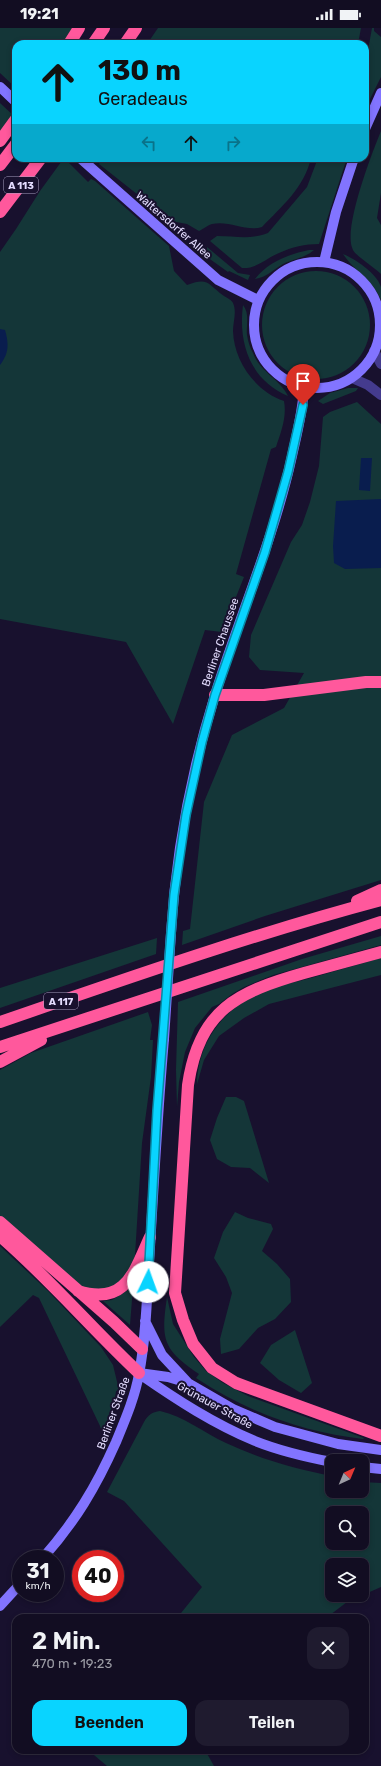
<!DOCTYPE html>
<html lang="de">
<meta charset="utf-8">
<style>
body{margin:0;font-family:Rubik,sans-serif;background:#1f1b2f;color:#f1f3f6;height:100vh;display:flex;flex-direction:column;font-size:15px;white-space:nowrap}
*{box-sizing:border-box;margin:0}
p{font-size:13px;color:#9c9ca5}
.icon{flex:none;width:22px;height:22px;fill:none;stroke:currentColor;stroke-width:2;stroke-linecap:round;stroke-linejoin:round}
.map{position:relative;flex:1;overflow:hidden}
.panel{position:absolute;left:12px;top:1586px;width:357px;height:140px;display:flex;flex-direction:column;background:#120d22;border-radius:12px;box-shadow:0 2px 6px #0003,0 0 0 1px #312d40}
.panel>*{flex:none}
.guide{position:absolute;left:12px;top:12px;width:357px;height:122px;border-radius:12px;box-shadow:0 2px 6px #0003,0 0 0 1px #312d40;background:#09d4ff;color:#111;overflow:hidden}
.needle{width:26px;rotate:44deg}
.fabs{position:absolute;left:325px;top:1426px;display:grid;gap:8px}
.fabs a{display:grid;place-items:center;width:44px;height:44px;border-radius:8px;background:#120d22;box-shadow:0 2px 6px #0003,0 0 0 1px #312d40;font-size:20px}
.speed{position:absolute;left:12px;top:1522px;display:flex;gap:8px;font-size:20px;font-weight:700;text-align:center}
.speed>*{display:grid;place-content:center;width:52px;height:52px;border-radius:50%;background:#120d22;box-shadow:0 2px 6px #0003,0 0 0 1px #312d40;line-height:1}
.speed small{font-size:10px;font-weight:400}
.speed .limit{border:6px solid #d22;background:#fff;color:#111}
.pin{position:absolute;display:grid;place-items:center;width:34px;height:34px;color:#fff;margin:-41px -17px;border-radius:50% 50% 50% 0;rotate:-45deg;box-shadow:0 0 4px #0007}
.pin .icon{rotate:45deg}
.me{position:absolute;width:44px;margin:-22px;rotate:3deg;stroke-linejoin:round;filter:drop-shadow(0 0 3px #0008)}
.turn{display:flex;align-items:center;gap:14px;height:84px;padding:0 20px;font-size:18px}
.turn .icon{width:52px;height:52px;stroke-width:2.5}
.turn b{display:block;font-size:28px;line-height:34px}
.lanes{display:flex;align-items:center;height:38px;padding:0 20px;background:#0003;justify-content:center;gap:20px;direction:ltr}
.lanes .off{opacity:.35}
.round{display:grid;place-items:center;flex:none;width:42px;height:42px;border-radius:12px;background:#1f1b2f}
.headline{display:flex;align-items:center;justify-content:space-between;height:68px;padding:0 20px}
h1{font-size:24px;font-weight:600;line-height:30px}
.action{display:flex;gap:8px;margin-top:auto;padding:8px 20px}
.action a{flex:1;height:46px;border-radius:12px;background:#09d4ff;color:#111;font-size:16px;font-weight:600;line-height:46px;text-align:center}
.action a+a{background:#1f1b2f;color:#f1f3f6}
.status{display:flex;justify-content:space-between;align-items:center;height:28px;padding:0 20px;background:#120d22;direction:ltr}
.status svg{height:11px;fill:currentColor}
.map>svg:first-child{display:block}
.green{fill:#143638;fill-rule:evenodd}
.water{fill:#091d4e}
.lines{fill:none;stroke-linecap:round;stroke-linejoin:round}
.street{stroke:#443b8e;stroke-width:10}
.secondary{stroke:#8274ff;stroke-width:10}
.highway{stroke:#ff589c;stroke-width:12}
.secondary-bridge{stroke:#8274ff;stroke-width:10}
.route-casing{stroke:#068aa6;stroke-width:10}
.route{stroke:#09d4ff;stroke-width:7}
.labels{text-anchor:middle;stroke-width:4;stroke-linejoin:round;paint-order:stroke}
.shield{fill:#18112e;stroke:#a7a0c0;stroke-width:1}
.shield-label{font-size:10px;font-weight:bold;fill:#e4ddff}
.street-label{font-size:11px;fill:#e4ddff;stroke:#18112e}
</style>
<div class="status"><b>19:21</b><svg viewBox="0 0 49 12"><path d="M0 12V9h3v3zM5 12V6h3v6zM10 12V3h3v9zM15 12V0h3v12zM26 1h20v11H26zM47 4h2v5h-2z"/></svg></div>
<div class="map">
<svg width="381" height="1738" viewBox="0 0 381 1738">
<rect width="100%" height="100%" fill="#18112e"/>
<path class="green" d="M0 0H73L63 16H16V60L0 45Z
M158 0H361L358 16H147Z
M372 0H374V3L381 9V49L365 81V39Z
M0 75 14 88 0 106Z
M381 103V165L377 190 381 197V246C375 240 355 227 353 222 342 202 372 125 381 103Z
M64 130 88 154 91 151 95 153 169 218 174 243 187 257C209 249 207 256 224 268 227 270 232 272 233 275 237 284 233 294 233 303 234 333 255 363 284 373 287 389 281 404 276 419L271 421 236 546 244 549 222 604 205 602 173 696 126 614 0 591V224L16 201 40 163Z
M97 130H311C304 160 282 178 262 199 246 204 229 192 212 196 208 197 203 201 199 203L187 196 171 193 99 136 101 133Z
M318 130H347L319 216C305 216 292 219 279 225 266 230 257 241 242 240L210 213 217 208C235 208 251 212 268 205L307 159Z
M207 219 238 245 250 247 248 252 229 243 228 244 207 229Z
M309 222H314C305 230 293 231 283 236 273 242 267 249 255 251 268 234 289 226 309 222Z
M343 226C355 231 377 245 381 259 381 263 381 268 381 272 372 251 354 243 343 226Z
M262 297a54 54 0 1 1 108 0a54 54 0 1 1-108 0Z
M243 277C250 286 246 297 247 307 248 313 250 320 253 325 260 344 280 351 288 368 250 352 238 315 243 277Z
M348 360H358L356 363 323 376 318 373 330 365Z
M357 374 381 396V852L265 888 182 917 183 903 190 901 204 774 232 707 284 680 304 645 260 642 249 629 251 607 291 514 302 497 310 474 319 438 323 389 330 384Z
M381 908V917L273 947 244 959 232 966 219 976 212 979 195 1000 185 1024 179 1054 177 1079 176 1042 178 974 302 931Z
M157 910 156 926 0 980V960Z
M381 930V947L269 976 244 990 219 1008 204 1032 197 1056C198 1011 227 976 269 961 283 956 297 954 311 950 334 943 358 937 381 930Z
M148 984 152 997 150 1012H153L151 1049 142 1115 135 1227C128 1256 106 1269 78 1257L0 1188V1042L31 1025Z
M226 1069H236L244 1073 269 1155 250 1140 231 1139 217 1131 210 1112 217 1090Z
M235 1184 248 1190 271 1196 273 1201 262 1223 277 1236 290 1251 291 1274 275 1291 258 1300 239 1321 221 1326 220 1311 232 1265 226 1249 214 1230 223 1204Z
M0 1218 48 1263 101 1319 113 1337 119 1362 116 1363 114 1377 104 1409 100 1398 39 1270 33 1267 0 1299Z
M133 1259 130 1297 103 1273 112 1272Z
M167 1269 173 1296 194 1329 206 1343 223 1355 248 1368 364 1410 363 1411C303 1404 247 1384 196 1350L199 1346C162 1321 161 1311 167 1269Z
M295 1302 312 1355 301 1365 279 1352 260 1335 271 1317Z
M160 1383C184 1388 204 1405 226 1415 260 1431 295 1441 332 1448V1463H362V1454L381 1455V1559L347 1574 326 1590H177L202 1559 124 1473 107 1464 144 1394C148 1387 152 1384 160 1383ZM332 1485H362V1515H332ZM332 1537H362V1567H332Z
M88 1722H205L214 1738H107Z"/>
<path class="water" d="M0 301 5 302C9 316 9 325 0 337Z
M361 430H372L370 463 359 462Z
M381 471V540L345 541 334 535 333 518 336 473Z"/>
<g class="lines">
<path class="street" d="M374 323 381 336
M352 350 368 357 381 367"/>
<path class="secondary" d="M0 59 16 74
M365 101 381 65
M80 130 218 252 258 272
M254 297a63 63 0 1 1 126 0a63 63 0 1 1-126 0Z
M324 234 336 184 354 130
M171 905C176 825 191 744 215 667 240 587 274 510 292 428 297 405 303 383 304 359
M145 1293 162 1327 188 1355
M139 1345 168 1349 188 1355 233 1381 275 1399 338 1416 381 1422
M141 1347C177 1372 214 1396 255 1413 280 1423 306 1429 332 1434
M362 1439 381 1441
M42 1531C75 1494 96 1459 116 1414 125 1392 135 1369 139 1346 147 1305 147 1260 150 1219 154 1150 158 1080 164 1011
M0 1578 21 1555"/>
<path class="highway" d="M69 16 79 0
M93 16 104 0
M125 16 136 0
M0 113 16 91
M0 137 16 116
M0 184 41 130
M215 667H264L366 654H381
M357 873 381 862
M381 924C355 931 330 938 304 945 237 964 199 982 188 1057L175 1265 183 1292 193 1316 212 1340 236 1355 381 1408
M0 994C125 951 253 906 381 872
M0 1019 381 894
M0 1034 41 1012
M0 1194 114 1294 142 1321
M0 1208C50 1251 92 1301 139 1345
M78 1263C126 1278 134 1244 150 1209"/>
<path class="secondary-bridge" d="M164 1011 171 905"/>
</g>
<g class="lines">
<defs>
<path id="route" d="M148 1254 157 1083 174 867 186 787 202 714 215 667 265 524 288 444 303 377"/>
</defs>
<use href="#route" class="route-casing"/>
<use href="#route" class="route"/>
</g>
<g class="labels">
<g class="shield">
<rect x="4" y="149" width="34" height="16" rx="3"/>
<rect x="44" y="965" width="34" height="16" rx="3"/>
</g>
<g class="shield-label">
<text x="21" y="161">A 113</text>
<text x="61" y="977">A 117</text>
</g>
<g class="street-label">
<text transform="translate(174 197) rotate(41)" y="4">Waltersdorfer Allee</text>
<text transform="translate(220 614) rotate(-71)" y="4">Berliner Chaussee</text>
<text transform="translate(215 1377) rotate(29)" y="4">Grünauer Straße</text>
<text transform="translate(113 1385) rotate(-70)" y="4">Berliner Straße</text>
</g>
</g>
</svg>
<div class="fabs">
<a><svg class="needle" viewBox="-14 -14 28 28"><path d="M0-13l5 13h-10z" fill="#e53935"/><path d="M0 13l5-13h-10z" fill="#9c9ca5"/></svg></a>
<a><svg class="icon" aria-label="search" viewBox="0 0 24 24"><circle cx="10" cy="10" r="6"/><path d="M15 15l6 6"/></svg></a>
<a><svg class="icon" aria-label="layers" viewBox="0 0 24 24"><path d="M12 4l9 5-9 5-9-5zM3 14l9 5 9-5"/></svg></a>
</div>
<div class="speed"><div>31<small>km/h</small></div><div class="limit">40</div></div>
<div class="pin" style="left:303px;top:377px;background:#d93025"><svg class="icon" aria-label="arrive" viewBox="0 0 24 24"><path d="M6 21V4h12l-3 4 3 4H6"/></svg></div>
<svg class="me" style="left:148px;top:1254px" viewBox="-20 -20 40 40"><circle r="19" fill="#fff"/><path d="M0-13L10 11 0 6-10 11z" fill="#09d4ff"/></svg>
<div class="guide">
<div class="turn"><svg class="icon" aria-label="ahead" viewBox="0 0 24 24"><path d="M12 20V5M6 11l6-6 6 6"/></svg><div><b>130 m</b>Geradeaus</div></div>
<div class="lanes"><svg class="icon off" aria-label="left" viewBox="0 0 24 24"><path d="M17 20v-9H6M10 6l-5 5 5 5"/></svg><svg class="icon" aria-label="ahead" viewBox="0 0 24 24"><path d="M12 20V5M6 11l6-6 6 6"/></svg><svg class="icon off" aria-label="right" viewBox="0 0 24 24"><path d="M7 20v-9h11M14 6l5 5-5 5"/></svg></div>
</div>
<section class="panel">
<div class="headline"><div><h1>2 Min.</h1><p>470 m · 19:23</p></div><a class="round"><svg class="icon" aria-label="close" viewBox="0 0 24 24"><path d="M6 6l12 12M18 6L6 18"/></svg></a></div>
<div class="action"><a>Beenden</a><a>Teilen</a></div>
</section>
</div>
